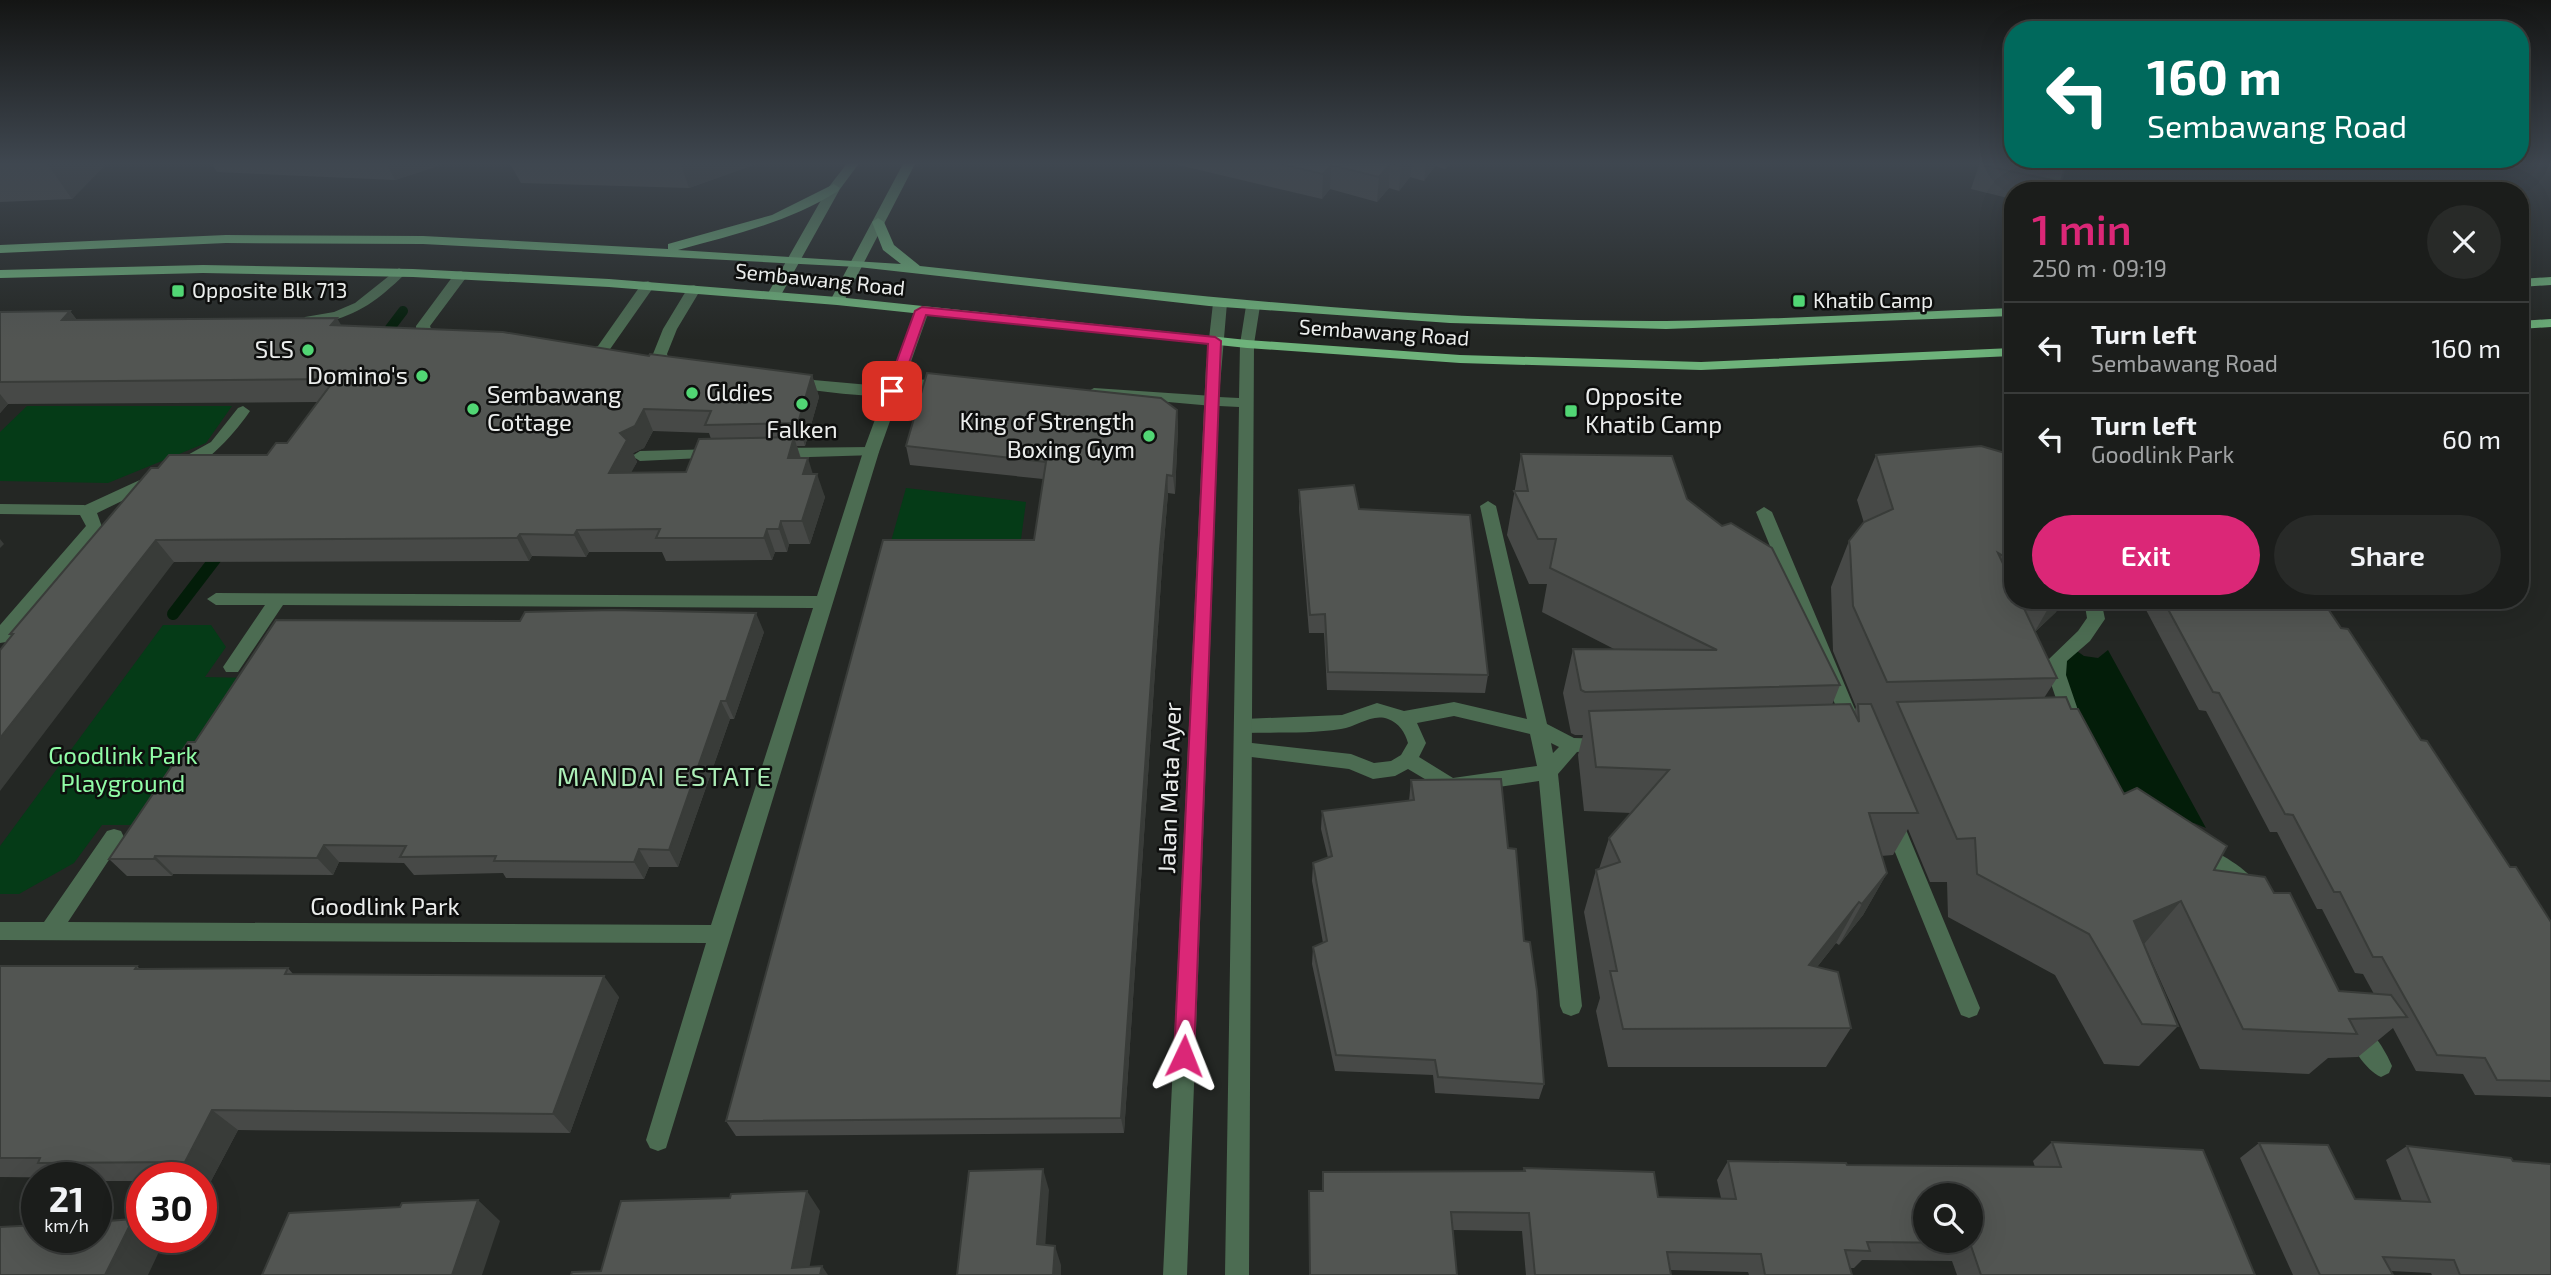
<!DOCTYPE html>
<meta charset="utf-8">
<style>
body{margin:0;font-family:"Exo 2",sans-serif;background:#282a28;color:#f1f3f6;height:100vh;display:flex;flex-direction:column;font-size:26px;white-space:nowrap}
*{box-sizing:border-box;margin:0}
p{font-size:23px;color:#a0a2a3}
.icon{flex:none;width:38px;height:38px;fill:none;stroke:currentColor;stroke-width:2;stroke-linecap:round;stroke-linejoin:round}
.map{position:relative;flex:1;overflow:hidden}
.details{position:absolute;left:2004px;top:182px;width:525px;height:427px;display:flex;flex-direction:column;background:#1b1d1b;border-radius:28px;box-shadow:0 7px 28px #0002,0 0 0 2px #393b3a}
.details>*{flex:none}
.hud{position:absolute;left:2004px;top:21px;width:525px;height:147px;border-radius:28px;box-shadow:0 7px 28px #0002,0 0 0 2px #393b3a;background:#00695c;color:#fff;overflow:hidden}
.controls{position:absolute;left:1913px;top:1183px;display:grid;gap:14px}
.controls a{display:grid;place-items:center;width:70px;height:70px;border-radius:50%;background:#1b1d1b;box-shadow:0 7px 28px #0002,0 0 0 2px #393b3a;font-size:35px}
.speed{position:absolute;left:21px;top:1162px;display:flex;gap:14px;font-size:35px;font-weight:700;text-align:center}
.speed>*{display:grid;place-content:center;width:91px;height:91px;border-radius:50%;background:#1b1d1b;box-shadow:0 7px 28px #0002,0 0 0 2px #393b3a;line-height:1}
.speed small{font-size:18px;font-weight:400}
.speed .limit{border:10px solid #d22;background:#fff;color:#111}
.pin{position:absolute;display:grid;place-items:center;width:60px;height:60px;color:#fff;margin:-30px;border-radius:14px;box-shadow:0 4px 10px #0006}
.me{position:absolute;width:77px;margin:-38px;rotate:2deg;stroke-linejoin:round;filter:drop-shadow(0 0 5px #0008)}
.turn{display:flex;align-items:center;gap:24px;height:147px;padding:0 28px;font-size:32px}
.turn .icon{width:91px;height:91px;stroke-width:2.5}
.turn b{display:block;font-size:49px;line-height:60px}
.round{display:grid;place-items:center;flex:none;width:74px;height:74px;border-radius:37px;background:#282a28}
.headline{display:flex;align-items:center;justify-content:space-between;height:119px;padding:0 28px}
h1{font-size:42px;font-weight:600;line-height:52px;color:#db2777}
.button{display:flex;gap:14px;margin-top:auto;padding:14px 28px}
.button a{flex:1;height:80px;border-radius:42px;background:#db2777;color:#fff;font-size:28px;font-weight:600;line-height:80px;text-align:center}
.button a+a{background:#282a28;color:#f1f3f6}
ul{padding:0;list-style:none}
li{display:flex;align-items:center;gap:21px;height:91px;padding:0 28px;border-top:2px solid #393b3a}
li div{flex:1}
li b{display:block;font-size:26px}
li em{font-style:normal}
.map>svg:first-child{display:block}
.green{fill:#053b17}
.water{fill:#031d09}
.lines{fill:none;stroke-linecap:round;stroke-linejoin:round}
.stream-far1{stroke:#031d09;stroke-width:10}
.stream{stroke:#031d09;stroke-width:12}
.lane{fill:#4c6c52;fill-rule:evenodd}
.street{fill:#4c6c52;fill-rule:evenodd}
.secondary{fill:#609469;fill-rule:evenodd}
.primary{fill:#6eb37b;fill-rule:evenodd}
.wall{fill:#474947;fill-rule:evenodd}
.shaded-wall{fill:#393c39}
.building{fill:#525552;stroke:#393c39;stroke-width:2;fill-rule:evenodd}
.route{fill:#db2777;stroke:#8e194d;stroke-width:2}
.poi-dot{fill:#51d674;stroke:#0e0f0e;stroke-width:2.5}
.labels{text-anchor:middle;stroke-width:5;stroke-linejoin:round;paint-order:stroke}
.far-street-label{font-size:21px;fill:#ebedec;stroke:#0e0f0e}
.far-poi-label{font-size:21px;fill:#ebedec;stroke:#0e0f0e;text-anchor:start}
.poi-label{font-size:24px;fill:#ebedec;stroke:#0e0f0e;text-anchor:end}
.park-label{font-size:24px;fill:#91fda7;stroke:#0e0f0e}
.street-label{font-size:24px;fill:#ebedec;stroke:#0e0f0e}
.neighbourhood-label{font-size:26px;letter-spacing:2px;fill:#aceeb7;stroke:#0e0f0e}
</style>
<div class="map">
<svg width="2551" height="1275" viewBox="0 0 2551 1275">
<rect width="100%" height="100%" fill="#242724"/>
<path class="green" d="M27 406H232L206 443 108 483 0 481V432Z
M906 488 1026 502 1019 554 888 552Z
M163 625H211L226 647 205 677 251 678 151 825H102L74 863 19 894H0V846Z"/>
<path class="water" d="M2074 649 2084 656 2098 658 2108 650 2206 828 2194 823 2179 827 2104 784 2054 688 2060 660Z"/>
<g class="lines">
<path class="stream-far1" d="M381 340 403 311"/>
<path class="stream" d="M173 614 222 550"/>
<path class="lane" d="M461 271 468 275 430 326 432 331 448 334 450 337 443 341 423 338 416 331V326L456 272Z
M648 281 655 285 608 352 582 359 577 358V352L598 346 643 282Z
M694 285 701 289 677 329 667 354 670 362 684 368 677 372 659 368 653 354 663 329 689 286Z
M791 378 892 387 899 391C887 402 805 390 786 385L784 382 786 379Z
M895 378 948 381 955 385 948 389 890 385 888 382 890 379Z
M1094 388 1213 396 1220 401 1213 406 1089 395 1087 392Z
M243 406 250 411C238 429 200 476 175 470L172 466 175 462 211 442 238 408Z
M871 447 876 449 879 452 876 455 777 458 769 453 777 448Z
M717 449 722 451 725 454 722 457 640 461 632 456 640 451Z
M155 473 163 478 161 482 91 516 85 517 77 512 79 508Z
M1488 501 1496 506 1547 724 1574 738 1611 739 1613 744 1611 749 1577 752 1558 774 1582 1006 1579 1013 1571 1016 1563 1013 1560 1006 1539 781 1450 794 1408 769 1395 776 1373 779 1349 769 1243 756 1236 754 1234 749 1236 744 1243 742 1351 754 1374 763 1391 761 1401 755 1408 743C1405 732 1399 723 1388 719 1372 713 1357 727 1341 729 1309 734 1275 732 1243 733L1236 731 1234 726 1236 721 1243 719 1342 715 1377 703 1404 711 1454 702 1527 719 1480 506ZM1454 716 1530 734 1537 766 1453 778 1419 757 1426 743 1417 723ZM1551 743 1559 747 1553 753Z
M1764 507 1772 512 1862 726 1860 731 1853 733 1846 731 1844 726 1756 512Z
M2084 600H2101L2105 619 2090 641 2067 661 2066 675 2081 719 2079 724H2065L2063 719 2048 675 2049 659 2078 631 2087 618Z
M1892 812 1899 814 1902 820 1980 1008 1977 1015 1969 1018 1961 1015 1958 1008 1882 820 1885 814Z
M2199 845C2216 850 2250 870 2258 886L2255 892 2248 895 2241 892 2192 859 2189 853 2192 847Z
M2354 1019C2370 1025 2386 1051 2392 1066L2389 1073 2381 1077C2365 1070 2350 1044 2343 1029L2346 1022Z"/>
<path class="street" d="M399 268 406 272 404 275C380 298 358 316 324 322 315 324 309 325 303 320L305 317 334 312 355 303Z
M1220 299 1227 303 1219 397 1239 398 1240 344 1246 306 1253 302 1260 306 1254 344 1249 1275H1225L1239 407 1219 406 1187 1275H1163L1206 366 1213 303Z
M922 307 929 311 879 452 666 1148 658 1151 650 1148 646 1140 706 943 0 940V922H44L107 831 114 829 121 831 124 837 68 922 711 925 813 608 283 605 238 672H226L223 667 265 605H216L207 599 216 593 817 596 863 452 915 311Z
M0 504 84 505 97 513 102 527 6 642 0 643V625L86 526 80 515 0 514Z"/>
<path class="secondary" d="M848 162H860L840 189 781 295 779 298H769L767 295 828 188Z
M904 162H916L844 301 842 304H832L830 301Z"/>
<path class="primary" d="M834 184 840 188 838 191C789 222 734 235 678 250L901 264 883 250 872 222 878 218 884 222 894 245 920 266C1168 293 1416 322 1666 321 1781 320 1897 312 2012 308V316L1666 329 1450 323 1209 306 858 267 423 244 226 243 0 253V245L226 235 423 236 668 249V244L772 215Z
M203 265 413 269 609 279 837 297 1247 340 1460 355 1701 362 2012 348V356L1701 370 1460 363 1247 348 837 305 609 287 413 277 203 273 0 278V270Z
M2551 277V285L2520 287V279Z
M2551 319V327L2520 329V321Z"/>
</g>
<path class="wall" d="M0 162H108L72 199 0 202Z
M211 162H443L438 166 395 180 217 172Z
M509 162H762L689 188 521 183Z
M1166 162H1450L1445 169 1435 166 1424 181 1410 177 1399 191 1389 188 1377 202 1330 189 1322 199Z
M1980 162H2066L2061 182 2057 191H2012V199L1971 189Z
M70 311 76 319 341 326 649 356 812 375 819 397 805 446H797L801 458 813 474 825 497 810 544H789L787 552H775L772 560 666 561 662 552H589L586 557 532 556 529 561 174 562 12 636 10 634 158 468 267 455 287 443 318 402 8 404 0 413V312ZM653 431 709 433 711 439 686 472H631L637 462 633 453 644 448Z
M1177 410 1178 428 1175 494 1168 493 1162 567 1124 1133 736 1136 726 1121 1034 540 1043 479 910 465 906 446Z
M1521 454 1687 499 1840 685 1832 705 1854 712 1856 707 1833 651 1831 587 1849 541 1864 523 1857 500 1876 455H2012V600H2062L2056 612 2035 632 2057 678 2044 698 2071 709 2124 794 2214 870 2274 893 2339 991 2374 994 2363 974 2355 973 2322 909H2317L2277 832H2270L2206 711 2199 710 2145 608H2141L2137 600H2322L2510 867 2551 922V1097L2475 1095 2463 1074 2416 1071 2393 1028 2358 1057 2328 1058 2309 1074 2200 1069 2144 944 2178 1026 2139 1066 2104 1064 2055 975 1948 917 1947 882H1930L1908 829 1893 855 1881 856 1887 873 1863 915 1839 945 1836 943 1817 967 1851 1028 1826 1067H1608L1596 1011 1600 998 1584 912 1596 870 1599 869 1609 838 1631 813 1584 811 1578 755 1583 735H1575L1571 733 1563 693 1573 649H1614L1542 612 1547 584H1529L1507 535Z
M1299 490 1359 509 1488 675 1485 693 1327 690 1324 633H1309L1299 508Z
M764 632 734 719H730L678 867H649L644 879 506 878 503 873 414 875 404 863 339 862 333 875 173 874 172 876H127L109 859 195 742Z
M1411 780 1508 848 1524 941 1544 1084 1539 1099 1435 1093 1433 1075 1335 1071 1312 964 1313 947 1323 943 1312 881 1313 863 1328 858 1321 829 1322 811 1409 801Z
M0 966H137L140 969 288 968 293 974 619 997 570 1133 238 1130 211 1181H201V1178H142V1181H96V1178L0 1177Z
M2052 1142 2255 1275H1957L1952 1261 1862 1260 1854 1268H1850L1852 1275H1749L1748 1272 1670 1270 1671 1275H1526L1522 1231 1453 1230 1457 1275H1309V1191H1322L1323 1172 1523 1171 1524 1168 1658 1197 1721 1198 1717 1180 1728 1161 1847 1165 2035 1167 2033 1161Z
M2259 1143 2355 1199 2402 1201 2386 1160 2407 1146 2551 1275H2432L2431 1273 2391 1271 2393 1275H2293L2240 1158Z"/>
<path class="shaded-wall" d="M46 162H108L72 199Z
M386 162H443L438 166 395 180Z
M680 162H762L689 188Z
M1404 162H1412L1410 177 1399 191 1401 166Z
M1426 162H1436L1435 166 1424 181Z
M1446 162H1450L1445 169Z
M1390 164 1389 188 1377 202 1379 177Z
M1331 165 1330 189 1322 199 1323 174Z
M70 311 87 333 62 320Z
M337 318 350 340 331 325Z
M812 375 819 397 805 446 798 423Z
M0 394 8 404 0 413Z
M644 409 653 431 644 448 633 453 637 462 619 495 609 473 620 433Z
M1177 410 1178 428 1175 494 1173 476Z
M794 437 801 460 788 458Z
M808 458 815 481 817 474 825 497 810 544 802 521 803 474Z
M1167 475 1168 493 1162 567 1124 1133 1121 1118 1160 549Z
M781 521 789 544 787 552 779 529Z
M767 529 775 552 772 560 764 538Z
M577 530 589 552 586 557 574 535Z
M520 534 532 556 529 561 517 538Z
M0 539 4 544 0 548Z
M156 540 174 562 0 791V738Z
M2053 600H2062L2056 612 2034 633Z
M756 613 764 632 734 719 726 701Z
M721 701 730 719 678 867 669 850Z
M324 845 339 862 333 875 317 858Z
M639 849 649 867 644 879 634 862Z
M155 856 173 874 172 876 154 859Z
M1887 873 1863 915 1839 945 1862 904Z
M2181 901 2144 944 2105 961 2134 921Z
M1859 902 1836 943 1787 1005 1809 965Z
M604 976 619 997 570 1133 553 1114Z
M212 1110 238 1130 211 1181 185 1162Z
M1043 1169 1049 1190 1044 1264 1037 1244Z
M807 1191 820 1211 808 1275 792 1268Z
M478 1200 500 1221 482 1275H452Z
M133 1219 142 1225V1237H162L165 1239 148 1275H105Z
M1055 1246 1061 1265V1275H1053Z
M822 1266 828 1275H820Z"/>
<path class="building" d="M1271 162H1404L1401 166 1390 164 1379 177 1331 165 1323 174Z
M1982 162H2066L2061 182 1981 165Z
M70 311 62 320 337 318 331 325 503 332 649 356 650 354 812 375 798 423 705 425 711 411 644 409 635 426 620 433 627 440 609 473 686 472 699 439 794 437 788 458H808L803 474H817L802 521H781L779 529H767L764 538H656L660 529 577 530 574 535 520 534 517 538 156 540 0 738V650L13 634H10L151 468H158L169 455H267L276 443H287L335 379 0 382V312Z
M927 373 1161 398 1177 410 1173 476 1167 475 1160 549 1121 1118 726 1121 883 540H1034L1046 462 906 446Z
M1981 446 2012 455V561L1998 553 2012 583V600H2020L2057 678 1887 682 1853 606 1850 547 1849 541 1864 522 1893 509 1876 455Z
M1521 454 1672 456 1687 499 1722 526 1731 523 1772 548 1840 685 1585 692 1581 690 1573 649 1717 650 1550 568 1556 539H1538L1514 491H1528Z
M1354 485 1359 509 1470 515 1488 675 1328 672 1325 614 1310 615 1299 490Z
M2163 600H2322L2341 628 2348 629 2421 740 2427 741 2510 867H2516L2551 922V1081L2497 1080 2485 1058 2437 1055 2382 957H2373L2340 892H2334L2293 815 2285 814 2219 693 2213 692Z
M613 610 756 613 726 701H721L669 850 639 849 634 862 494 861 496 856 400 857 406 846 324 845 317 858 155 856 154 859H109L188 742H195L276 620 520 621 525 612Z
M2066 697 2071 709H2078L2124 794 2137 788 2227 846 2214 870 2265 877 2274 893H2290L2339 991 2391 995 2407 1017 2349 1019 2357 1034 2243 1029 2181 901 2134 921 2178 1026 2142 1024 2089 934 1977 874 1975 838 1957 839 1897 702Z
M1850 704 1859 722 1858 704H1871L1918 813H1869L1887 873 1862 904 1859 902 1809 965 1838 972 1851 1028 1623 1029 1610 971H1617L1596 870 1620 862 1609 838 1669 770 1596 767 1589 711Z
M1501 779 1508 848 1516 849 1524 941 1530 942 1537 991 1544 1084 1438 1077 1435 1060 1336 1055 1313 947 1327 941 1313 863 1332 856 1322 811 1414 800 1411 780Z
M0 966H137L135 969 288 968 285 974 604 976 553 1114 212 1110 185 1162 38 1163 40 1158H0Z
M2052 1142 2203 1150 2255 1275H1981L1970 1243 1867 1242 1870 1251 1845 1250 1852 1275H1765L1761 1254 1667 1252 1671 1275H1535L1529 1213 1451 1212 1457 1275H1310L1309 1191H1323V1172L1525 1171 1524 1168 1654 1172 1658 1197 1736 1199 1728 1161 1846 1163 1847 1165 2061 1167ZM1925 1195H1970V1241H1925Z
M2259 1143 2328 1145 2355 1199 2430 1202 2407 1146 2511 1158 2513 1161 2551 1164V1275H2460L2454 1260 2383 1257 2393 1275H2320Z
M1043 1169 1037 1244 1055 1246 1053 1275H957L969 1171Z
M807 1191 792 1268 822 1266 820 1275H571L572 1272 601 1271 621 1201 730 1198 731 1194Z
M478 1200 452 1275H262L289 1213 400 1207 402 1203Z
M133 1219 105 1275H0V1227L37 1225V1237H96V1222Z"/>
<linearGradient id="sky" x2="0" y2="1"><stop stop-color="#141514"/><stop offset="0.48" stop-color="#3f4750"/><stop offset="1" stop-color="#3f4750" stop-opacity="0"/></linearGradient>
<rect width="2551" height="340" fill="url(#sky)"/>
<path class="route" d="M922 307 1215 337 1221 341 1194 1056 1191 1063 1184 1066 1177 1063 1174 1056 1208 344 926 315 899 391 897 393H887L886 391 915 311Z"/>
<g class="poi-dot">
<rect x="171" y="284" width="14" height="14" rx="3.5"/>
<rect x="1792" y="294" width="14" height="14" rx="3.5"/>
<circle cx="308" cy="350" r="7"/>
<circle cx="422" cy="376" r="7"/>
<circle cx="692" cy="393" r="7"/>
<circle cx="802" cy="404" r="7"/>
<circle cx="473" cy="409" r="7"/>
<rect x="1564" y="404" width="14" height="14" rx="3.5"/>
<circle cx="1149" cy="436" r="7"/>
</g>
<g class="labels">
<g class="far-street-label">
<text transform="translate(820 280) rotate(6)" y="7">Sembawang Road</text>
<text transform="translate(1384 333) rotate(4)" y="7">Sembawang Road</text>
</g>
<g class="far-poi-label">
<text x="192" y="298">Opposite Blk 713</text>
<text x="1813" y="308">Khatib Camp</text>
</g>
<g class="poi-label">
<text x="294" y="358">SLS</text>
<text x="408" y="384">Domino's</text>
<text x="706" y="401" text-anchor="start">Gldies</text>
<text x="487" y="403" text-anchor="start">Sembawang<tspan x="487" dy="28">Cottage</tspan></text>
<text x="1585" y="405" text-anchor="start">Opposite<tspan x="1585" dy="28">Khatib Camp</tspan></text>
<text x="1135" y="430">King of Strength<tspan x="1135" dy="28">Boxing Gym</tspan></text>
<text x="802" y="438" text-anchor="middle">Falken</text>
</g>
<g class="park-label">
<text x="123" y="764">Goodlink Park<tspan x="123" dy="28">Playground</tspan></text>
</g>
<g class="street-label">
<text transform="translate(1170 788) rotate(-88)" y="8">Jalan Mata Ayer</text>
<text x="385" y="915">Goodlink Park</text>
</g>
<g class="neighbourhood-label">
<text x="665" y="786">MANDAI ESTATE</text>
</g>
</g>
</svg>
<div class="controls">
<a><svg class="icon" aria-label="search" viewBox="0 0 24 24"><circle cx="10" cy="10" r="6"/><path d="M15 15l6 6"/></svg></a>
</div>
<div class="speed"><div>21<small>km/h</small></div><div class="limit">30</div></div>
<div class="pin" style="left:892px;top:391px;background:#d93025"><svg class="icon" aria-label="arrive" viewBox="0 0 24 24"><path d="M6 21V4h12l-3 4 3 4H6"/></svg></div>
<svg class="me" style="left:1184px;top:1056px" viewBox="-20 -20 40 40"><path d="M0-17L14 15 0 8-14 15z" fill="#db2777" stroke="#fff" stroke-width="4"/></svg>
<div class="hud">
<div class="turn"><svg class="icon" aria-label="left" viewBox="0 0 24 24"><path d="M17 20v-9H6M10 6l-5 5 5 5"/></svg><div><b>160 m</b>Sembawang Road</div></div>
</div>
<section class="details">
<div class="headline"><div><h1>1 min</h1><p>250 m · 09:19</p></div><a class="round"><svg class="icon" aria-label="close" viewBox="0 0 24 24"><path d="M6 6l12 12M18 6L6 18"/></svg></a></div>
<ul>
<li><svg class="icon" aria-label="left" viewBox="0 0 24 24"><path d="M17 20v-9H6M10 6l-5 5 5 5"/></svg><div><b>Turn left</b><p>Sembawang Road</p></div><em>160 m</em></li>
<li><svg class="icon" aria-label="left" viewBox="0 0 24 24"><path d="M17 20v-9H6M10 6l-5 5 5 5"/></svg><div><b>Turn left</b><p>Goodlink Park</p></div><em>60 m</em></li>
</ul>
<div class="button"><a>Exit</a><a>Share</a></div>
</section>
</div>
